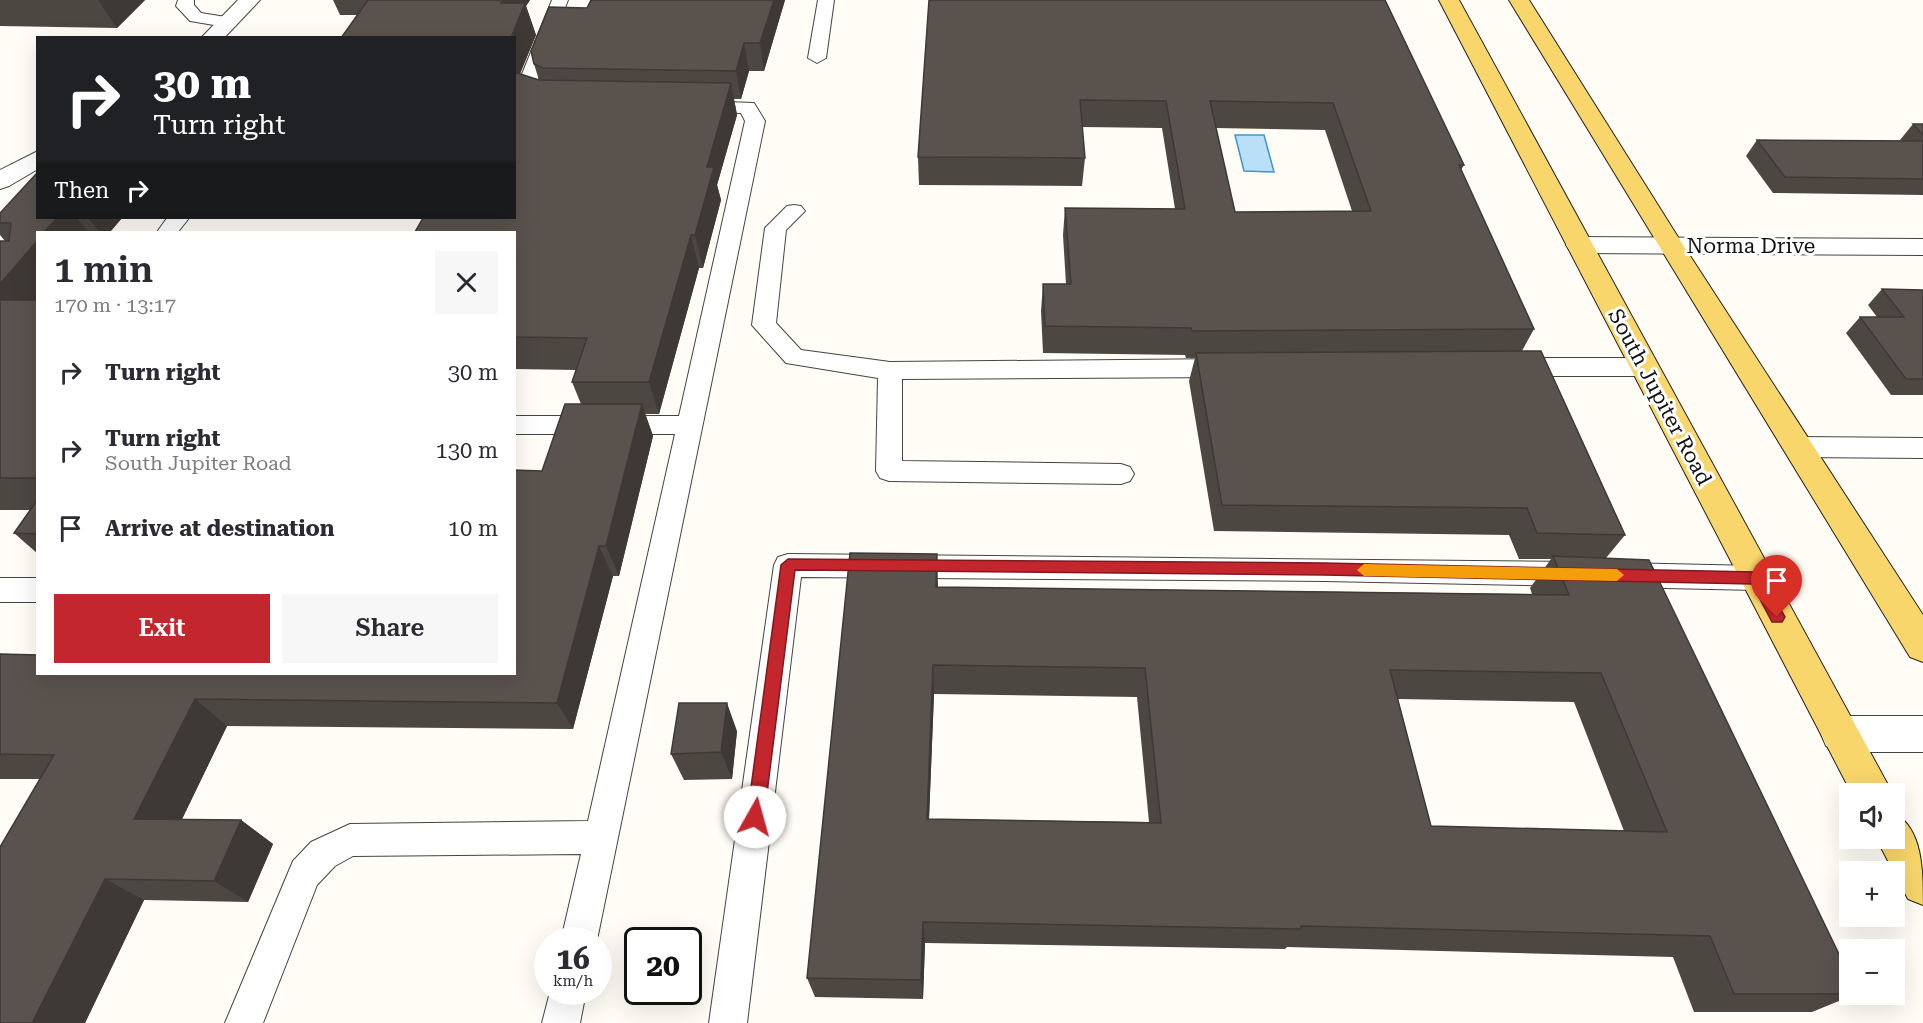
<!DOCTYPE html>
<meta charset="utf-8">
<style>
body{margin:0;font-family:"Roboto Serif",serif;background:#f7f7f7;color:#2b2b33;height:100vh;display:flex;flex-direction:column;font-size:22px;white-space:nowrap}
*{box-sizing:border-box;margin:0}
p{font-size:20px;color:#7c7c81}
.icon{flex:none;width:33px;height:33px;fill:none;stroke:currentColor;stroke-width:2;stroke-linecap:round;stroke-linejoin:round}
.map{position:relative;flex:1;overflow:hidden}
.details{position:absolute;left:36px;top:231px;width:480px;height:444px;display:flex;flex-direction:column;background:#fff;border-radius:0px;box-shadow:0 6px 24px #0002}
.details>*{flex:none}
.hud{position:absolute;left:36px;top:36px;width:480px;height:183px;border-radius:0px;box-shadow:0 6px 24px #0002;background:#202124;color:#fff;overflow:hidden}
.tools{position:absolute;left:1839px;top:783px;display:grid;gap:12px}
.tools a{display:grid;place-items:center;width:66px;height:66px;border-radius:0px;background:#fff;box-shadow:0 6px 24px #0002;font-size:30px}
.speed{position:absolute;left:534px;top:927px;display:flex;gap:12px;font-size:30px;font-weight:700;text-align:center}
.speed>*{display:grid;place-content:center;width:78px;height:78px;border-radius:50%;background:#fff;box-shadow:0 6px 24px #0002;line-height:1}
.speed small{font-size:15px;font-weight:400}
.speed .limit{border:3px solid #111;border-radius:9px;background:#fff;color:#111}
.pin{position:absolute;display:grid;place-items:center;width:51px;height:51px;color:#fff;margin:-62px -26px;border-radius:50% 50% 50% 0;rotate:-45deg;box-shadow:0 0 6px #0007}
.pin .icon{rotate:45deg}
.me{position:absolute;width:66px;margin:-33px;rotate:7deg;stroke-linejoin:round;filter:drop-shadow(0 0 4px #0008)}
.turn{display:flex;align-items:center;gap:21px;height:126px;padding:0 18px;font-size:27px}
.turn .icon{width:78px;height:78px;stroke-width:2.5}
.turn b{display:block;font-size:42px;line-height:51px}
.then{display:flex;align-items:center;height:57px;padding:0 18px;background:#0003;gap:12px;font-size:22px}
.round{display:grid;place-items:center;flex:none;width:63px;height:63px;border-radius:0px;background:#f7f7f7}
.headline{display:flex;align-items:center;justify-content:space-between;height:102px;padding:0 18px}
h1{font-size:36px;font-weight:600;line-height:45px}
.primary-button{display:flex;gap:12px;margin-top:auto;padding:12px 18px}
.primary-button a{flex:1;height:69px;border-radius:0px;background:#c4262e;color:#fff;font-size:24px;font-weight:600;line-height:69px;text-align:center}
.primary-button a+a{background:#f7f7f7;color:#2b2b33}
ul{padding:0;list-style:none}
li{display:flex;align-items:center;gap:18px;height:78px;padding:0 18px}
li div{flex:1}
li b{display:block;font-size:22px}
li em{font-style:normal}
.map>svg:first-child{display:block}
.water{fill:#b9e0f7;stroke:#3f96cf;stroke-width:1.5}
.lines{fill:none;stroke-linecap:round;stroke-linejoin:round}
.service-casing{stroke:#444;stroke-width:2}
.minor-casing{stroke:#444;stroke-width:2}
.tertiary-casing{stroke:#444;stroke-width:2}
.primary-casing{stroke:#222;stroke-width:2}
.service{fill:#fff;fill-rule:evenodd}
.minor{fill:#fff;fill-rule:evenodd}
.tertiary{fill:#fff;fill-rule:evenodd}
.primary{fill:#f9d66b;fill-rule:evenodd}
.wall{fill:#4d4742;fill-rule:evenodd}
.shaded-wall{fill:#3f3936}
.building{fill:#5a524d;stroke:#3f3936;stroke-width:1.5;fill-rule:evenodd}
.route{fill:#c4262e;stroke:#7f191e;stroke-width:1.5}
.slow{fill:#f59e0b}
.labels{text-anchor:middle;stroke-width:6;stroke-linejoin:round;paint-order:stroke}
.street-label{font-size:21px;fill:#111;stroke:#fff}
</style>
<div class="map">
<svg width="1923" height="1023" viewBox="0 0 1923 1023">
<rect width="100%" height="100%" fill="#fffdf5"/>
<path class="water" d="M1235 135H1264L1274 172 1244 171Z"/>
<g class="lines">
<defs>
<path id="service" d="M178 0H194V5L201 13 232 18 235 22 226 27 190 21 176 6Z
M552 0H568L538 79 541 94 556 103 547 109 525 101 520 79Z
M818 0H834L826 58 817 63 808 58Z
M699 101 754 103 765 121 597 940H561L581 854 353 856 335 866 317 885 263 1023H225L293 861 311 842 350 824 588 821 675 434H514V416H679L745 121 741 113 692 111 689 107Z
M794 205 801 206 805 211 786 230 776 323 801 350 890 362 1229 359 1238 362 1241 368 1238 374 1229 377 902 379V461L1121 464 1130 467 1134 474 1130 481 1121 484 889 481 880 478 876 471 878 378 786 363 752 325 765 228 787 206Z
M167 218H189L178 232H157Z
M1513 358H1644L1653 361 1656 367 1653 373 1644 376H1513L1504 373 1501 367 1504 361Z
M1797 437 1923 438V458L1797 457 1788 454 1784 447 1788 440Z
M788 554 1575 562 1585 566 1589 574 1585 582 1575 586 1324 581 801 577 747 1023H709L774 565 778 557Z
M1620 563 1756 566 1766 570 1770 578 1766 586 1756 590 1620 587 1610 583 1606 575 1610 567Z
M0 578H38V602H0Z
M550 992H586L580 1023H542Z"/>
<path id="minor" d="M1579 237 1923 239V255L1579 253 1570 251 1566 245 1570 239Z
M1840 716H1923V752H1840L1826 746 1821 734 1826 722Z"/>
<path id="tertiary" d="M238 0H260L224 38H201Z
M38 151V169L9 186 0 189V170Z"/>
<path id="primary" d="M1439 0H1459L1893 794H1852Z
M1509 0H1529L1683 245 1923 615V662L1910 657Z
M1894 813C1923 829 1923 871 1923 905L1908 899 1876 838H1894Z"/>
</defs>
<use href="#service" class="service-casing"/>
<use href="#minor" class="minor-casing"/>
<use href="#tertiary" class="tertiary-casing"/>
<use href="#primary" class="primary-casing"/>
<use href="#service" class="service"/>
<use href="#minor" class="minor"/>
<use href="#tertiary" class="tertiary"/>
<use href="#primary" class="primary"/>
</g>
<path class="wall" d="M0 0H145L117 28 0 26Z
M333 0H530L526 6 536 35 520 74 539 80 534 64 587 8 591 0H785L764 71H749L741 99H734L737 115 717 185 721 200 703 268H699L659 414H645L653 436 619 576H613L573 729 227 726 182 819 241 820 273 844 248 902 144 900 85 1023H0L39 779H0V654L514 674 542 471 581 404 572 382 576 370 514 369V38L357 15H340Z
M929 0H1385L1464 165 1461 170 1534 329 1522 351 1625 535 1606 558 1850 977V994H1856L1812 1012H1694L1673 957 1287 947 1285 949 925 943 923 999 815 997 807 978 938 587 1532 594 1530 588 1551 559H1519L1509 535 1214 531 1189 381 1195 358H1186L1185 355 1043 353 1041 311 1043 284H1066L1063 235 1065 208 1175 209 1162 128 1082 127 1085 158 1082 186 919 185 918 157ZM1216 128 1325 130 1352 211 1235 212ZM934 694 1137 697 1149 822 929 819ZM1398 699 1574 702 1624 831 1431 826Z
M1913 124H1923V195L1773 193 1746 156 1757 140 1902 141 1900 140Z
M0 213 38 218H122L110 232H38V554L14 533 30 510H0V241H5L0 235Z
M1882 289 1923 290V395H1891L1846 333 1860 317H1877L1868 305Z
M737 731 732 779 684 780 671 754Z"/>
<path class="shaded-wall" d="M98 0H145L117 28Z
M503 0H530L526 6 536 35 518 78 514 75V38H511L501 3Z
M774 0H785L764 71 760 43Z
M744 43 749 71 741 99 736 71Z
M731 83 737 115 717 185 721 200 703 268 695 235 707 167Z
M57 218H77L88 232H44Z
M88 218H122L110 232H100Z
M691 235 699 268 659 414 649 382Z
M38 240V308L0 314V284Z
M642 404 653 436 619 576 606 546Z
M599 546 613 576 573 729 557 703Z
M937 554 938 585 937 618 936 587Z
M933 665 934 694 928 843 927 819Z
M195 699 227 726 171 842 134 819Z
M727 703 737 731 732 779 721 752Z
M241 820 273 844 248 902 214 881Z
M105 879 144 900 85 1023H32Z
M923 922 925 943 923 999 921 980Z"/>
<path class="building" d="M368 0H503L501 3H525L511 38H341Z
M591 0H774L760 43H744L736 71 543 68 534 64 531 51 549 7 587 8Z
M929 0H1385L1464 165H1459L1534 329 1192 331 1191 328 1045 326 1043 284H1071L1065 208 1185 209 1166 101 1080 100 1085 158 918 157ZM1210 101 1333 103 1371 211 1235 212Z
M514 72 539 80 731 83 707 167H714L695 235H691L649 382H572L587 338 514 337V232H415L423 218H514Z
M1913 124H1923V135Z
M1757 140 1923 141V179L1785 177Z
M38 172V218H57L44 232H38V240L0 284V241H9L11 223H0V213Z
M1882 289 1923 290V379H1906L1860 317H1904Z
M0 300H38V478H0Z
M1541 351 1625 535 1537 533 1527 508 1222 505 1196 353Z
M565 404H642L606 546H599L557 703 195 699 134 819 241 820 214 881 105 879 32 1023H0V847L54 755 0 754V654L38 655V674H514V470L542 471Z
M38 499V534L14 533Z
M850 553 937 554 936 587 1569 595 1553 556 1649 560 1850 977V994H1734L1710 936 1301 926V929L923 922 921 980 807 978ZM933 665 1145 668 1161 823 927 819ZM1390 670 1601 673 1667 832 1431 826Z
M679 703H727L721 752 671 754Z"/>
<path class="route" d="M788 559 1324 563 1756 572 1761 574 1785 617 1782 622H1772L1752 584 1324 575 795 570 764 817 761 822 755 825 749 822 747 817 781 565Z"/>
<path class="slow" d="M1364 564 1617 569 1624 575 1617 581 1364 576 1357 570Z"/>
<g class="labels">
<g class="street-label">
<text x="1751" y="253">Norma Drive</text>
<text transform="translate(1660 397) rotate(62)" y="7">South Jupiter Road</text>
</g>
</g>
</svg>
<div class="tools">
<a><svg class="icon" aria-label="sound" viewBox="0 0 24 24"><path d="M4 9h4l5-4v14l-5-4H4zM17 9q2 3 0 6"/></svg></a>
<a>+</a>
<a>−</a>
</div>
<div class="speed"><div>16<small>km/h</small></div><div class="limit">20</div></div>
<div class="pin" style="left:1777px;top:617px;background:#d93025"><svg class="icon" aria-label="arrive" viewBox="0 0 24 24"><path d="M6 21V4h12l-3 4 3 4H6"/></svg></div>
<svg class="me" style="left:755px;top:817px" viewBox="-20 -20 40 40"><circle r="19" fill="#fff"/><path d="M0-13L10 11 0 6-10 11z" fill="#c4262e"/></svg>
<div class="hud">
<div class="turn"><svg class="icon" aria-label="right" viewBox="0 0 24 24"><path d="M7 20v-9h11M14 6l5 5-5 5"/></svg><div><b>30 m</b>Turn right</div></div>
<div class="then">Then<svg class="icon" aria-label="right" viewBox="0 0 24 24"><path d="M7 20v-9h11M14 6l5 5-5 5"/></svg></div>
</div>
<section class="details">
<div class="headline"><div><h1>1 min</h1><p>170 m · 13:17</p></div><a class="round"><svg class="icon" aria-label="close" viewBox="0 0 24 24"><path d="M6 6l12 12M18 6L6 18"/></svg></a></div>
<ul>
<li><svg class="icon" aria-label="right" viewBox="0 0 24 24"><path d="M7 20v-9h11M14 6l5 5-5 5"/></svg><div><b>Turn right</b></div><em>30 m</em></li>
<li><svg class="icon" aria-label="right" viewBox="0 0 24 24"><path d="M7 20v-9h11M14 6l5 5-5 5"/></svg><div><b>Turn right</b><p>South Jupiter Road</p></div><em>130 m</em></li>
<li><svg class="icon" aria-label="arrive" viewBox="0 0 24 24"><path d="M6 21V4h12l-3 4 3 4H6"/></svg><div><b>Arrive at destination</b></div><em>10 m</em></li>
</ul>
<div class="primary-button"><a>Exit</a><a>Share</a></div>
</section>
</div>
